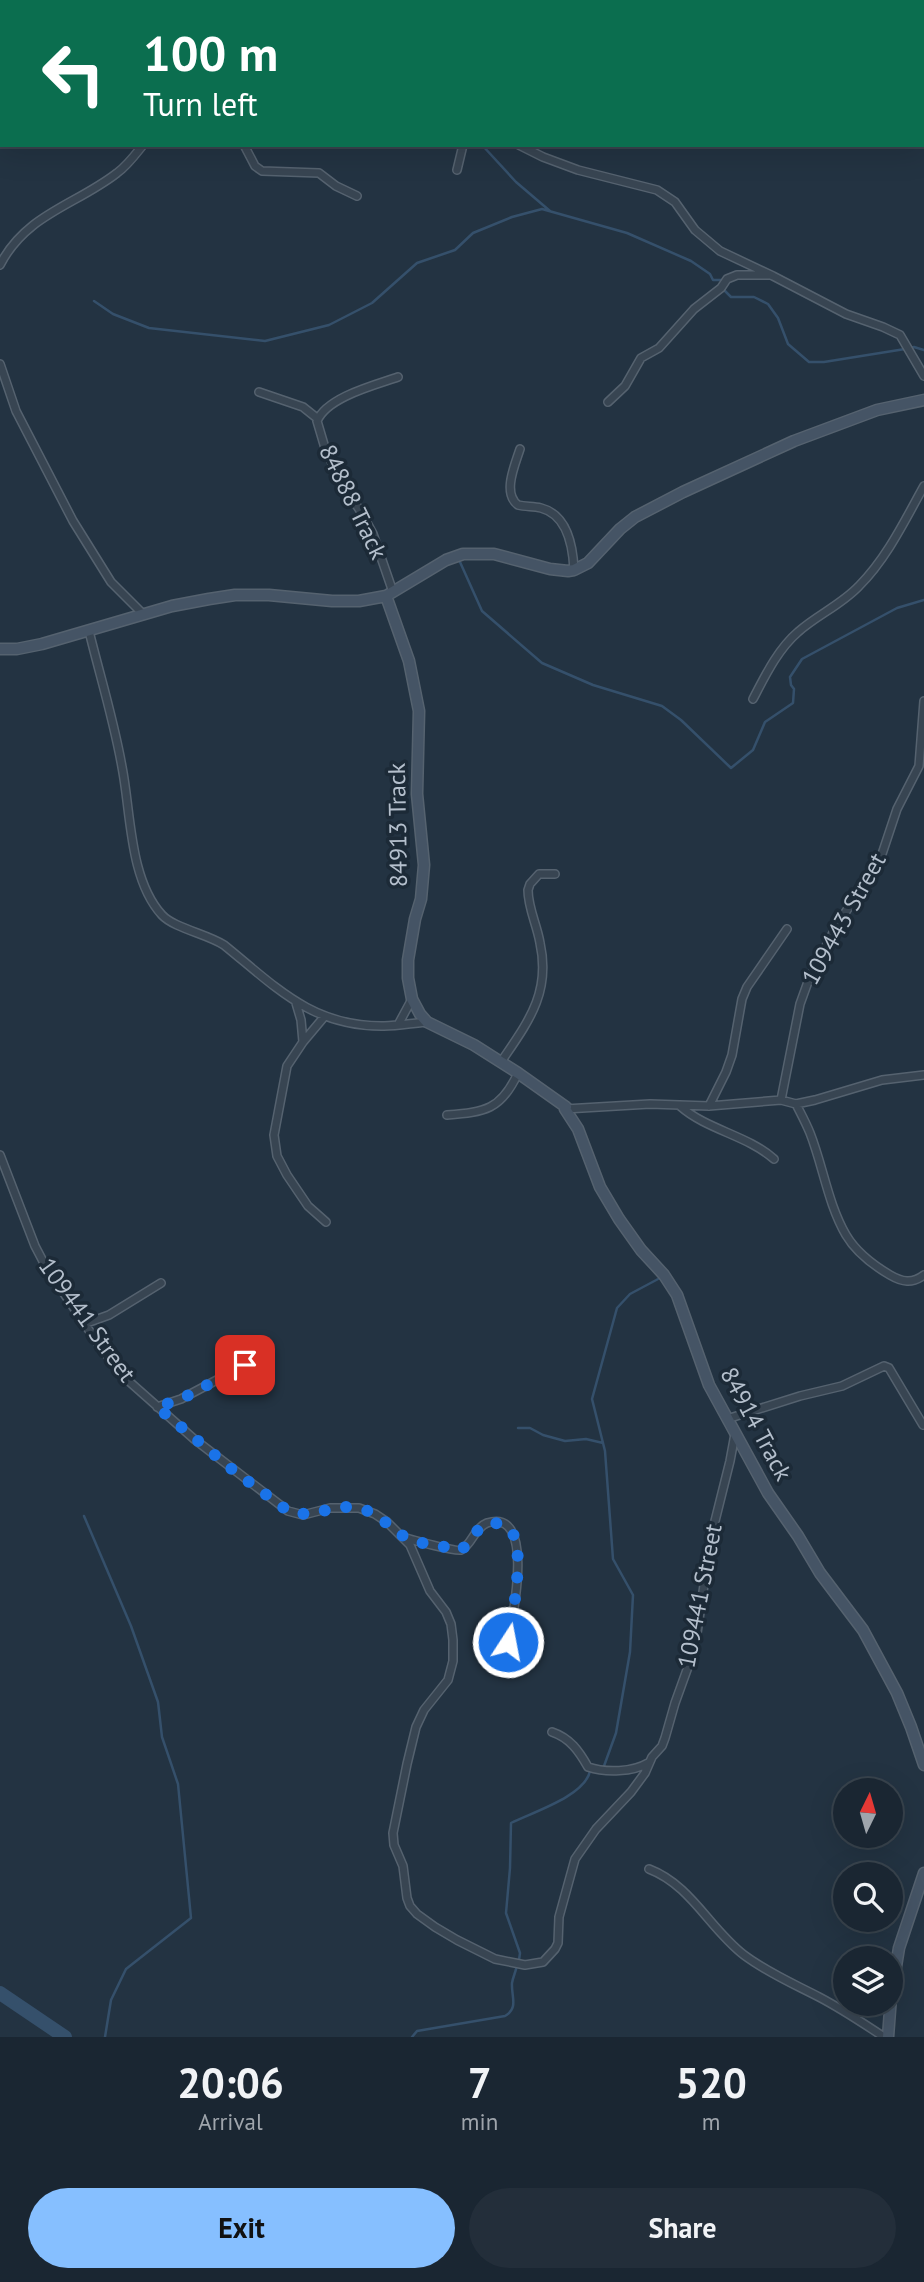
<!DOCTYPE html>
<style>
body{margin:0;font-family:"PT Sans",sans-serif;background:#232e3a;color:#f1f3f6;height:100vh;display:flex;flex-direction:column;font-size:26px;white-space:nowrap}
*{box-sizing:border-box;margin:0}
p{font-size:23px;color:#9fa5ac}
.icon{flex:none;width:38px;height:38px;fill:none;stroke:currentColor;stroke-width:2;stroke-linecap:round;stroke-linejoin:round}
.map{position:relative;height:2037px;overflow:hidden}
.sheet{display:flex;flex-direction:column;background:#1a2632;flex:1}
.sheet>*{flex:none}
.guide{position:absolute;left:0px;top:0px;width:924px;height:147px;box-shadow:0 7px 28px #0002,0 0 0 2px #38434d;background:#0b6e4f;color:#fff;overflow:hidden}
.needle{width:46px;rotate:5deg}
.controls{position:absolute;left:833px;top:1778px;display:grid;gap:14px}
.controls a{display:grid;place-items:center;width:70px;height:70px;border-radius:50%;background:#1a2632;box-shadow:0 7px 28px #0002,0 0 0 2px #38434d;font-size:35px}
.pin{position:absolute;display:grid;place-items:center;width:60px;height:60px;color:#fff;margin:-30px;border-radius:14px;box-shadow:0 4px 10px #0006}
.me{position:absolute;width:77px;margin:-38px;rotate:11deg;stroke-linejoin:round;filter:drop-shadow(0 0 5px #0008)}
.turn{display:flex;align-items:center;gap:24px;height:147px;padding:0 28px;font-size:32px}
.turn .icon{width:91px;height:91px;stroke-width:2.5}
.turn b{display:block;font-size:49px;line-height:60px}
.eta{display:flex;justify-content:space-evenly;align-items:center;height:119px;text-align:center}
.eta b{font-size:42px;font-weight:700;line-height:49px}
.cta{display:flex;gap:14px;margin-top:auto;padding:14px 28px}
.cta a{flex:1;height:80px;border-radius:42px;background:#86bfff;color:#111;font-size:28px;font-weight:700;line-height:80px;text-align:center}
.cta a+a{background:#232e3a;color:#f1f3f6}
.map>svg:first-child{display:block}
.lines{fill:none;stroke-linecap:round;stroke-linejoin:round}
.stream{stroke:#35506b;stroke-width:2.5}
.river{stroke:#35506b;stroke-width:14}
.street-casing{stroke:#55626f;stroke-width:10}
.secondary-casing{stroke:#55626f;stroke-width:13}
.street{stroke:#384552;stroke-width:7}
.secondary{stroke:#455465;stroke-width:10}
.route{stroke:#1a73e8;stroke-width:12;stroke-dasharray:0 21.6}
.labels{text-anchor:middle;stroke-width:7;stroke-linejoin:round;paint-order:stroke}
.street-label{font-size:24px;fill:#b4bfcc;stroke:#1c2a37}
</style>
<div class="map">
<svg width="924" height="2037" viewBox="0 0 924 2037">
<rect width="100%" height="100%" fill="#233342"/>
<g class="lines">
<path class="stream" d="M418 0V2
M66 2 67 0
M0 66 2 65
M482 145 516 182 550 211
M724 290 731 297H754L768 304 778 318 788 344 809 362H824L905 349
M94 301 113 314 149 328 265 341 329 325 372 303 417 263 455 250 473 233 512 217 542 209 627 233 691 261 710 274 713 280H721
M909 348 914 347 924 350
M460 562 482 611 542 663 593 685 662 706 681 720 731 768 753 750 765 722 793 703 794 689 791 685 790 677 802 659 897 608 924 600
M518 1428H530L543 1435 565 1441 586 1439 603 1443
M84 1516 131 1626 158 1702 162 1737 178 1784 191 1918 126 1969 111 2000 105 2037
M604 1766 616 1733 630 1652 633 1595 613 1559 605 1451 592 1399 617 1308 630 1294 660 1278
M519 1960 520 1953 506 1913 510 1868 511 1823C533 1812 585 1796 590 1771
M412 2037 417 2031 505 2016C519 2008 511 1996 512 1983 513 1977 516 1971 517 1965"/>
<path class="river" d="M0 1993 65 2037"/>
<defs>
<path id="street" d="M328 0V2
M872 0 876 2
M223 2 224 0
M629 2 632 0
M820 2V0
M922 26 924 27
M244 145 255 166 262 171 319 173 336 186 357 196
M519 145 543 157 578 170 657 190 675 202 695 230 720 251 773 276 846 314 883 327 900 335 924 376
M457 170 463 145
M0 265C26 214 76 205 117 173 127 166 135 155 143 145
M0 364 16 411 73 521 111 582 143 614
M259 392 303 407 318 419
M608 402 625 386 641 358 659 348 694 309 721 288 727 279 737 275H769
M520 449C515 465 502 493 518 505 526 507 533 506 541 508 568 515 573 547 574 570
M393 592 373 534 361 512 341 482 325 448 317 421C327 397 375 385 398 377
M89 631C100 676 114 721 122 767 131 812 129 879 162 915 174 928 207 934 224 945 276 987 312 1027 384 1026 398 1026 413 1023 427 1022
M753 699C765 676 778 649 798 632 817 615 841 605 859 586 887 558 905 520 924 486
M296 1003 301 1020 303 1042
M324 1017 303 1042 287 1066 274 1135 277 1156 287 1175 308 1206 326 1222
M398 1025 412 999
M501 1062C528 1022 551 993 540 943 537 925 528 908 528 890L530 884 539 874H555
M781 1100 800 1004 809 979 837 925 880 860 897 809 919 766 924 701
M796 1104C801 1114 806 1123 810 1133 823 1166 828 1204 846 1235 856 1252 873 1265 890 1275 902 1282 912 1284 924 1275
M680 1106C707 1130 747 1135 774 1159
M709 1106 726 1072 732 1055 742 999 747 987 787 929
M565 1109 650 1104 709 1106 781 1100 796 1104 815 1100 882 1080 924 1075
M447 1115C485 1112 501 1110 518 1073
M0 1155 35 1246 46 1267 99 1345 123 1376 194 1439 288 1511 303 1515 330 1508H359L375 1514 387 1522 410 1545 430 1591 446 1612 451 1624 453 1640V1661L448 1680 424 1710 416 1727 407 1764 393 1833 394 1845 403 1866 407 1898 410 1906 417 1914 435 1927 457 1940 495 1959 525 1965 543 1962 555 1949 558 1943 559 1917 575 1859 596 1829 631 1792 645 1773 652 1757 662 1746 665 1738 675 1703 688 1667 697 1633 711 1537 730 1461 735 1434
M84 1324 109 1315 161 1283
M157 1407 181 1399 245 1365
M727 1419 800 1396 842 1386 884 1366 889 1368 923 1425
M404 1537C411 1540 457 1552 461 1550 472 1545 474 1528 487 1523 537 1507 512 1620 508 1642
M552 1732C570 1738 579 1751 588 1767 606 1773 633 1772 648 1763
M649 1869C691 1885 709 1928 744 1955 768 1973 794 1984 819 1997 842 2009 863 2023 884 2037"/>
<path id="secondary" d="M386 596 409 661 419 711 417 794 424 865 421 899 415 919 408 960V978L412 999 420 1014 427 1022 474 1045 518 1073 566 1107 565 1109 578 1129 600 1187 619 1219 641 1250 664 1275 677 1295 709 1385 768 1493 798 1536 820 1573 863 1630 897 1693 911 1727 924 1765
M0 649H17L42 644 172 606 209 599 235 595H269L332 601H359L386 596 446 560 463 554H494L550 569 568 571 574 570 588 563 620 529 635 517 683 492 794 441 877 410 924 400
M888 2037 891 1997 899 1948 924 1873"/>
</defs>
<use href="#street" class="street-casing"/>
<use href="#secondary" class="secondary-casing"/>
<use href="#street" class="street"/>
<use href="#secondary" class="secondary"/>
</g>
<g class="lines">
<path class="route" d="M245 1365 181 1399 157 1407 233 1470 288 1511C312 1520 332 1503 357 1508 380 1512 388 1528 407 1538 417 1544 427 1543 438 1545 445 1547 452 1550 459 1551 470 1545 474 1531 485 1524 495 1522 504 1523 511 1531 526 1548 512 1619 508 1642"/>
</g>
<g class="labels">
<g class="street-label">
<text transform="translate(353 502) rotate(64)" y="8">84888 Track</text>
<text transform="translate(398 825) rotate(-91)" y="8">84913 Track</text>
<text transform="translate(844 919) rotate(-61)" y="8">109443 Street</text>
<text transform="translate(87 1320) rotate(54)" y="8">109441 Street</text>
<text transform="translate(756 1424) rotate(62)" y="8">84914 Track</text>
<text transform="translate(700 1596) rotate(-79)" y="8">109441 Street</text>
</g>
</g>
</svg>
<div class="controls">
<a><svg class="needle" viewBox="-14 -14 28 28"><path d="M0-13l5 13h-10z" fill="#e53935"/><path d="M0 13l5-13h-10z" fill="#9fa5ac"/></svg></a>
<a><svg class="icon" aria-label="search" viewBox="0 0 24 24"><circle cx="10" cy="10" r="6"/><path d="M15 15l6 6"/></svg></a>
<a><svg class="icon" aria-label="layers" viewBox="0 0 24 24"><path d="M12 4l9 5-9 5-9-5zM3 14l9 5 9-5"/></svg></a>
</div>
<div class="pin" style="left:245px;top:1365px;background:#d93025"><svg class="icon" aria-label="arrive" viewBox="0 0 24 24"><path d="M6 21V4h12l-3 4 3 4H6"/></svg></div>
<svg class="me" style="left:508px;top:1642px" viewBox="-20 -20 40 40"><circle r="17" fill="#1a73e8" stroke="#fff" stroke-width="3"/><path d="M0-11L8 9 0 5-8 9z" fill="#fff"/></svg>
<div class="guide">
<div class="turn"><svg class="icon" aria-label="left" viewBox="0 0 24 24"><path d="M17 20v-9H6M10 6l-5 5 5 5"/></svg><div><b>100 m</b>Turn left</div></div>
</div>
</div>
<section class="sheet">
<div class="eta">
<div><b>20:06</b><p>Arrival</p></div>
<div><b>7</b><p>min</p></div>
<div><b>520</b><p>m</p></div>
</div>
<div class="cta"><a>Exit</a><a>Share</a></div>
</section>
